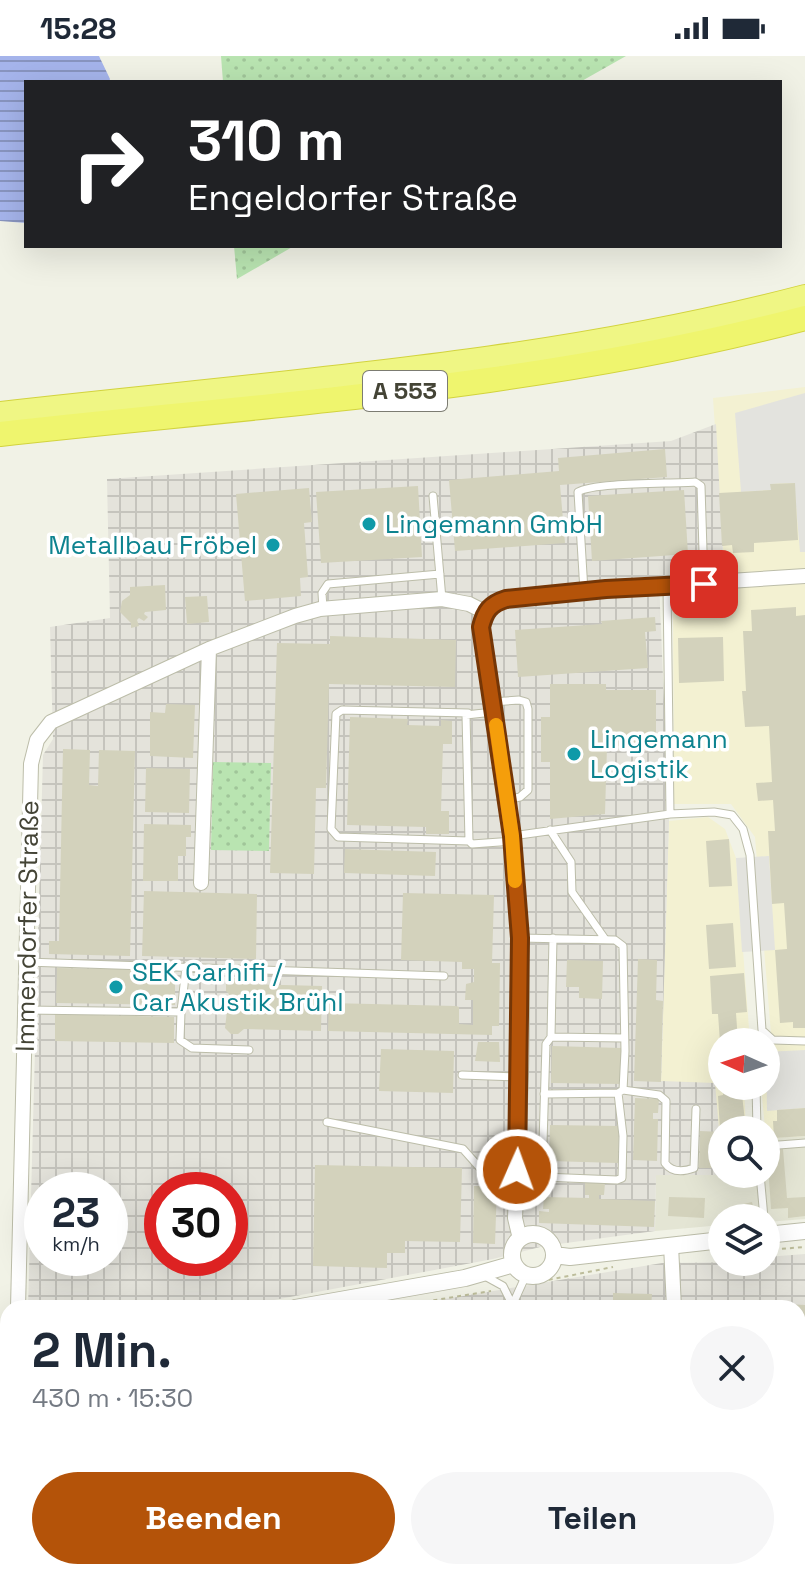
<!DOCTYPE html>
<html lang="de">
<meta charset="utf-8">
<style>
body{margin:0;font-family:"Space Grotesk",sans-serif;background:#f6f6f7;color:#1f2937;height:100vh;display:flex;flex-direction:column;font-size:30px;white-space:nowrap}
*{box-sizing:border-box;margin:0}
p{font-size:26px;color:#747a83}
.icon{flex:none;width:44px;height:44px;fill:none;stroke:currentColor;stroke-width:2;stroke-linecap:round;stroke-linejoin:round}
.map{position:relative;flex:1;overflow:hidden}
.sheet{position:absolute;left:0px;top:1244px;width:806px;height:280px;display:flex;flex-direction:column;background:#fff;border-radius:24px 24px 0 0;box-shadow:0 8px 32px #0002}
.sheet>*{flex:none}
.guide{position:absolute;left:24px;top:24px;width:758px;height:168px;border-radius:0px;box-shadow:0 8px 32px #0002;background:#202124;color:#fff;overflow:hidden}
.needle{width:52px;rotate:273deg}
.buttons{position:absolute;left:708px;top:972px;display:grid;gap:16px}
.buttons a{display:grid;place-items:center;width:72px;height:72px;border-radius:50%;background:#fff;box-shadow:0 8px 32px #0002;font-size:40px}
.speed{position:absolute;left:24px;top:1116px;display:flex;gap:16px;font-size:40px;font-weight:700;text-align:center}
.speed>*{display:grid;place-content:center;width:104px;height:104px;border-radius:50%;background:#fff;box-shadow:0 8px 32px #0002;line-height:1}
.speed small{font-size:20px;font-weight:400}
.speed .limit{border:12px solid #d22;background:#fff;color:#111}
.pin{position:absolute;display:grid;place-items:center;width:68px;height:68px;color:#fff;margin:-34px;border-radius:16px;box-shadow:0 4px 12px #0006}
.me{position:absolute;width:88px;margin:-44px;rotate:2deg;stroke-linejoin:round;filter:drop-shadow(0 0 6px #0008)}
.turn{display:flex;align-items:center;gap:28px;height:168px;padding:0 32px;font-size:36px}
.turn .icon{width:104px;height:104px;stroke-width:2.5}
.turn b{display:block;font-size:56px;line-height:68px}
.round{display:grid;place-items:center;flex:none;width:84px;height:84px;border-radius:42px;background:#f6f6f7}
.summary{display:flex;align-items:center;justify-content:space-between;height:136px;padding:0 32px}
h1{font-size:48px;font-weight:800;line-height:60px}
.primary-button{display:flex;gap:16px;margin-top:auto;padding:16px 32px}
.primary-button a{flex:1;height:92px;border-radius:48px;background:#b45309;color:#fff;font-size:32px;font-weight:800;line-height:92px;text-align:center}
.primary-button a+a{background:#f6f6f7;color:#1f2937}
.status{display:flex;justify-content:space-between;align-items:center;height:56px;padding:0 40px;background:#fff;direction:ltr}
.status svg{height:22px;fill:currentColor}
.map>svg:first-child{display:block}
.residential{fill:#e4e5d4}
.commercial{fill:#f3f1d2}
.industrial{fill:url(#industrial-grid);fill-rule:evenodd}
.grass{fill:url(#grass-dots)}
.parking{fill:#e3e3de}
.water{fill:url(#water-rules)}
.building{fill:#d3d2bc}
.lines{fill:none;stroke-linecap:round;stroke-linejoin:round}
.service-casing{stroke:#bcbda9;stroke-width:9}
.minor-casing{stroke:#bcbda9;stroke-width:16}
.tertiary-casing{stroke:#bcbda9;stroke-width:18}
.trunk-casing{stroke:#d2d33e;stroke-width:24}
.motorway-casing{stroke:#d2d33e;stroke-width:26}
.path{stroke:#bdbd9b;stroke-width:2;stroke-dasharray:4 4;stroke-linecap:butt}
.service{stroke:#fff;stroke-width:7}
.minor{stroke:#fff;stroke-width:14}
.tertiary{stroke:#fff;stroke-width:16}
.trunk{stroke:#eff684;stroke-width:22}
.motorway{stroke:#eff56e;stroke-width:24}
.route-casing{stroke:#753606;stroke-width:20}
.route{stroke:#b45309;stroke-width:14}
.slow{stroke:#f59e0b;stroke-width:14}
.culture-dot{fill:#0f9aa8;stroke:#fff;stroke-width:3}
.labels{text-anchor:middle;stroke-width:7;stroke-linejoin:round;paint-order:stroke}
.shield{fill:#fff;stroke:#7c7c72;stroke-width:2}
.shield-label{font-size:24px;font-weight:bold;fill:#444436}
.culture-label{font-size:26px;fill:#0d838f;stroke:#fff;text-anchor:start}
.street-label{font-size:26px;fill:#444436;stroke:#fff}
</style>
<div class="status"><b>15:28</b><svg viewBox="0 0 49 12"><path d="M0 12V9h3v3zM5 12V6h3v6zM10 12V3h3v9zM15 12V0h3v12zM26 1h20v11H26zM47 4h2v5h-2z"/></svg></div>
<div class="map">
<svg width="805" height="1524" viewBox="0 0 805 1524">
<defs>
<pattern id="industrial-grid" width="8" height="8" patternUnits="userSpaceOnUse" patternTransform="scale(2)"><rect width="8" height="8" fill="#e4e3db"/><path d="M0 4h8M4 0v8" fill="none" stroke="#c5c4bd"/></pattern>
<pattern id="grass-dots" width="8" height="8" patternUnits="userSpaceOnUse" patternTransform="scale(2)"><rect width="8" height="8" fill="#b9e4b1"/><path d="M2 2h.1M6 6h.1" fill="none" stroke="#a0c599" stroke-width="1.8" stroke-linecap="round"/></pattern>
<pattern id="water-rules" width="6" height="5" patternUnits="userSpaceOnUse" patternTransform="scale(2)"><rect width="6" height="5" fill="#a5b4eb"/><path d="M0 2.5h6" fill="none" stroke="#8894bf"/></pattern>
</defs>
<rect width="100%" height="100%" fill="#f1f2e6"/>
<path class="residential" d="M805 1080V1163L766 1166V1162H722V1169L655 1175 656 1119 766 1118V1082Z"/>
<path class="commercial" d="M805 331V1080L766 1082 761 1030H766V987L771 978 755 781 731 748H674L673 544 726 539 713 342Z
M708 761 725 773 736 802 750 986H722V1030H744L746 1074H722V1106L661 1026 669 765Z"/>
<path class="industrial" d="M716 368 724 519 659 526 669 765 661 1025 715 1027 723 1119H656L655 1175 544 1190 493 1203 232 1252H28L43 699 53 683 50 571 110 562 107 423 671 385ZM42 1134H110V1202H42ZM162 1134H230V1202H162Z
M805 1198V1448L798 1447V1252H391L662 1207 766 1206V1201Z
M8 1323V1516H655L654 1524H0V1325Z"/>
<path class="grass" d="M221 0H626L580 26H223Z
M234 190H294L237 223Z
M213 706 271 707 269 795 211 794Z"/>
<path class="parking" d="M805 337V496H800L794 427 771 428V434L741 436 735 357Z
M769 800 775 894 742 896 736 802Z
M805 994V1052L767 1055 766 996Z"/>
<path class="water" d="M0 0H99L110 23 109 26H26V167L0 165Z"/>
<path class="building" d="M665 393 667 421 560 429 565 487 455 495 449 424 559 415 558 402Z
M795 427 798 484 754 487V496L733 497 732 489 722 490 719 437 771 434 770 428Z
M418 430 422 501 321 507 316 436Z
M309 432 312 466 304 467 308 521 300 522 301 540 245 545 236 438Z
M684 434 688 498 592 505 588 440Z
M165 529 166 554 145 556 144 558 148 561 144 565 139 562 137 564 139 570 131 572V567L120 556 122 545 130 539V531Z
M207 540 209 566 187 568 185 541Z
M796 551V560L805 559V972H793V966L780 967 775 894 787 893 784 847 772 848 768 775H775L773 744 758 745 756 727 772 726 769 670 745 671 742 635H746L743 575H752L751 554Z
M655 561 656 575 645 576 648 612 518 621 515 574 602 568 601 565Z
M330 580 456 584 455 631 329 628 326 732H316L314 818 270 817 277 587 330 588Z
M723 581 724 625 679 627 678 582Z
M550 628H606V634H656V689L607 690 605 758 550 763V706H541V661H550Z
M166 648 195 649 193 702 150 700V656L165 657Z
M350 661 408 663 407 669 441 670V664L452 665V688H443L441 755H449V778H426V771L347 769Z
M63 693 90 694 89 729 98 730 99 694 135 695 130 900 49 898V885H59Z
M146 712 190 713 189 757 145 756Z
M144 768 191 769V781H186V800H178V825H143Z
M729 783 732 830 709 831 706 785Z
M345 793 436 796 435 820 344 817Z
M144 835 257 838 256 903 142 900Z
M403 837 494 839 492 907H500L499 970H492V979L328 975 329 947 456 950 459 951V968L473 969V944H465L466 928 474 926V913H462V906L401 904Z
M733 867 736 911 709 913 706 869Z
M638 903 657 904 656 944 663 945 661 1026 634 1025Z
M567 904 603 905 602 943 579 942V931H566Z
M57 912 175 914V949L56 947Z
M744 917 747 956 736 957 738 986H720L718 958H712L710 920Z
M232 922H240L245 928 322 930 321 975 244 973 238 978H231L225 972 229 938 226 935V927Z
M55 958 174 961V987L55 985Z
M478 986H499L500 1006 475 1005Z
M552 990 622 992 621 1028 551 1027Z
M381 993 454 995 453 1037 379 1035Z
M723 1030H741L746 1074H720L718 1040 723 1039Z
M635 1042 659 1043 658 1057H653V1063H658L657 1105 633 1104Z
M805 1052V1080L774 1082 773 1065H777V1054Z
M550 1069 619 1070 618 1107 549 1105Z
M700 1075 722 1076V1112H699Z
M783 1093 787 1142 805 1141V1160L788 1162V1152L771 1153 767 1094Z
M315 1109 462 1112 460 1186 405 1185V1197H387V1212L313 1210Z
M585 1127H605L604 1139H599V1143L655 1145 654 1171 539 1167V1155L549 1156V1153H543L544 1141 589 1142V1139H585Z
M474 1130H497L495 1188 473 1187Z
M669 1141 705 1142 704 1162 668 1160Z
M752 1146 756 1162H733L731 1151Z
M613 1237 652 1238 651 1252H613Z
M749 1246 805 1249V1426H798V1252H749Z
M0 1440H8V1516H19V1524H0Z
M32 1516H100L98 1524H31Z
M170 1516H273L272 1524H169Z
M298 1516H335L334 1524H298Z
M396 1516H496V1524H396Z
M559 1516H614L613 1521 559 1519Z"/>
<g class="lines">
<defs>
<path id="service" d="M433 440 442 543
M667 530 670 758
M584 535 578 436C594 426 672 428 695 426L701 430 704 527
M323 553 322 537 328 528 440 518
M492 646 519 644 526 646 528 653V734L520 741 507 744
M493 656 466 659 469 785 472 788 512 785
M468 657 342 654 336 658 331 773 338 781 469 785
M550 774 571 806 572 836 605 883
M512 780 670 758 714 756 732 759 743 773 750 799 762 974 773 984 805 985
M520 882 615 884 623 890 625 995 623 1034 618 1037 544 1038
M553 882 551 981 624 982
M26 906 444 920
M25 954 181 956 186 911
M181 956 180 984 192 992 249 994
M462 1019 520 1021
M756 1030 757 1074
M623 1034 659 1039 666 1045 665 1107C672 1117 683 1116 694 1112L696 1053
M327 1066 463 1093 480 1112 517 1114
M766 1090 805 1087
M760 1118 764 1162
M518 1120 617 1124 622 1122 623 1080 618 1037
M542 1120 546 988 551 981
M483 1219 503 1230 512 1248
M512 1250 526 1219
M0 1363 8 1362"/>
<path id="minor" d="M201 827 209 593
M520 1183 515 1162C519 1069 525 975 520 881 515 777 496 674 481 571 485 555 490 548 506 543L606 533 805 520
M671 1189 674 1252
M18 1252 31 708 37 684 51 666 209 593 295 560 320 553 442 543 469 548 485 556"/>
<path id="tertiary" d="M512 1199a21 21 0 1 1 42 0a21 21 0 1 1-42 0Z
M766 1179 805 1175
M554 1199 570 1201 722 1184
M295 1252 465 1222 514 1208
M0 1301 8 1300"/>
<path id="trunk" d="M0 357C270 326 541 309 805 240"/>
<path id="motorway" d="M0 378C269 348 542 332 805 262"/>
</defs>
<use href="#service" class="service-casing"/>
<use href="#minor" class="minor-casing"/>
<use href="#tertiary" class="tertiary-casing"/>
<use href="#trunk" class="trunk-casing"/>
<use href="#motorway" class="motorway-casing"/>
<path class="path" d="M766 1194 805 1191
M533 1227 613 1211
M386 1252 491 1235"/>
<use href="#service" class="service"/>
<use href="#minor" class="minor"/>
<use href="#tertiary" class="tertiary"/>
<use href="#trunk" class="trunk"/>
<use href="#motorway" class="motorway"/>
</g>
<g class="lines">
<defs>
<path id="route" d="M517 1114 520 882 512 780 481 571C485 555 490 548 506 543L606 533 704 528"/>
</defs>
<use href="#route" class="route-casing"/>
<use href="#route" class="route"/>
<path class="slow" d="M496 669 512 780 515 825"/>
</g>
<g class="culture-dot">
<circle cx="369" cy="468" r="8"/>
<circle cx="273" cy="489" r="8"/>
<circle cx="574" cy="698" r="8"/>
<circle cx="116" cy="931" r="8"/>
</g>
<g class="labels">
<rect class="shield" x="363" y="315" width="84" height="40" rx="6"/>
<g class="shield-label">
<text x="405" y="343">A 553</text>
</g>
<g class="culture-label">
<text x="385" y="477">Lingemann GmbH</text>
<text x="257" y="498" text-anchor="end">Metallbau Fröbel</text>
<text x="590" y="692">Lingemann<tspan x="590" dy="30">Logistik</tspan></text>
<text x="132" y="925">SEK Carhifi /<tspan x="132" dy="30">Car Akustik Brühl</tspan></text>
</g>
<g class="street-label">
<text transform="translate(27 870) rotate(-89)" y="9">Immendorfer Straße</text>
</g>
</g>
</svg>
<div class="buttons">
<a><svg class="needle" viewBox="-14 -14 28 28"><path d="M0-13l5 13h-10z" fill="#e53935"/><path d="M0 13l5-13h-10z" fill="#747a83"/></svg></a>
<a><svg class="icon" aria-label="search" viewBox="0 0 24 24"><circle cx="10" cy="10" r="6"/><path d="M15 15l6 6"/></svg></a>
<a><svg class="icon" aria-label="layers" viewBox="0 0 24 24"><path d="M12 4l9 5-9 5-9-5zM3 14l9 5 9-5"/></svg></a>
</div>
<div class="speed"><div>23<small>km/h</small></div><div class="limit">30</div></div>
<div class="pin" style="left:704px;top:528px;background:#d93025"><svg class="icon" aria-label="arrive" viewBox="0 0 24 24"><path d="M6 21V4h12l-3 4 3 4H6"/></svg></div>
<svg class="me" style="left:517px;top:1114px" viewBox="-20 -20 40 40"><circle r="17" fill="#b45309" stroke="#fff" stroke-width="3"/><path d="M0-11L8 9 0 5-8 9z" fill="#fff"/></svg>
<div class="guide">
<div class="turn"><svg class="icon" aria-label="right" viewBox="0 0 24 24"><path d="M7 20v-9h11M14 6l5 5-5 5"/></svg><div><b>310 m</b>Engeldorfer Straße</div></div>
</div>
<section class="sheet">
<div class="summary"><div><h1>2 Min.</h1><p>430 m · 15:30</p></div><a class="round"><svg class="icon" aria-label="close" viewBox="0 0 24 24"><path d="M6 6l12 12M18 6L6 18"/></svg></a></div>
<div class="primary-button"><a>Beenden</a><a>Teilen</a></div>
</section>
</div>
